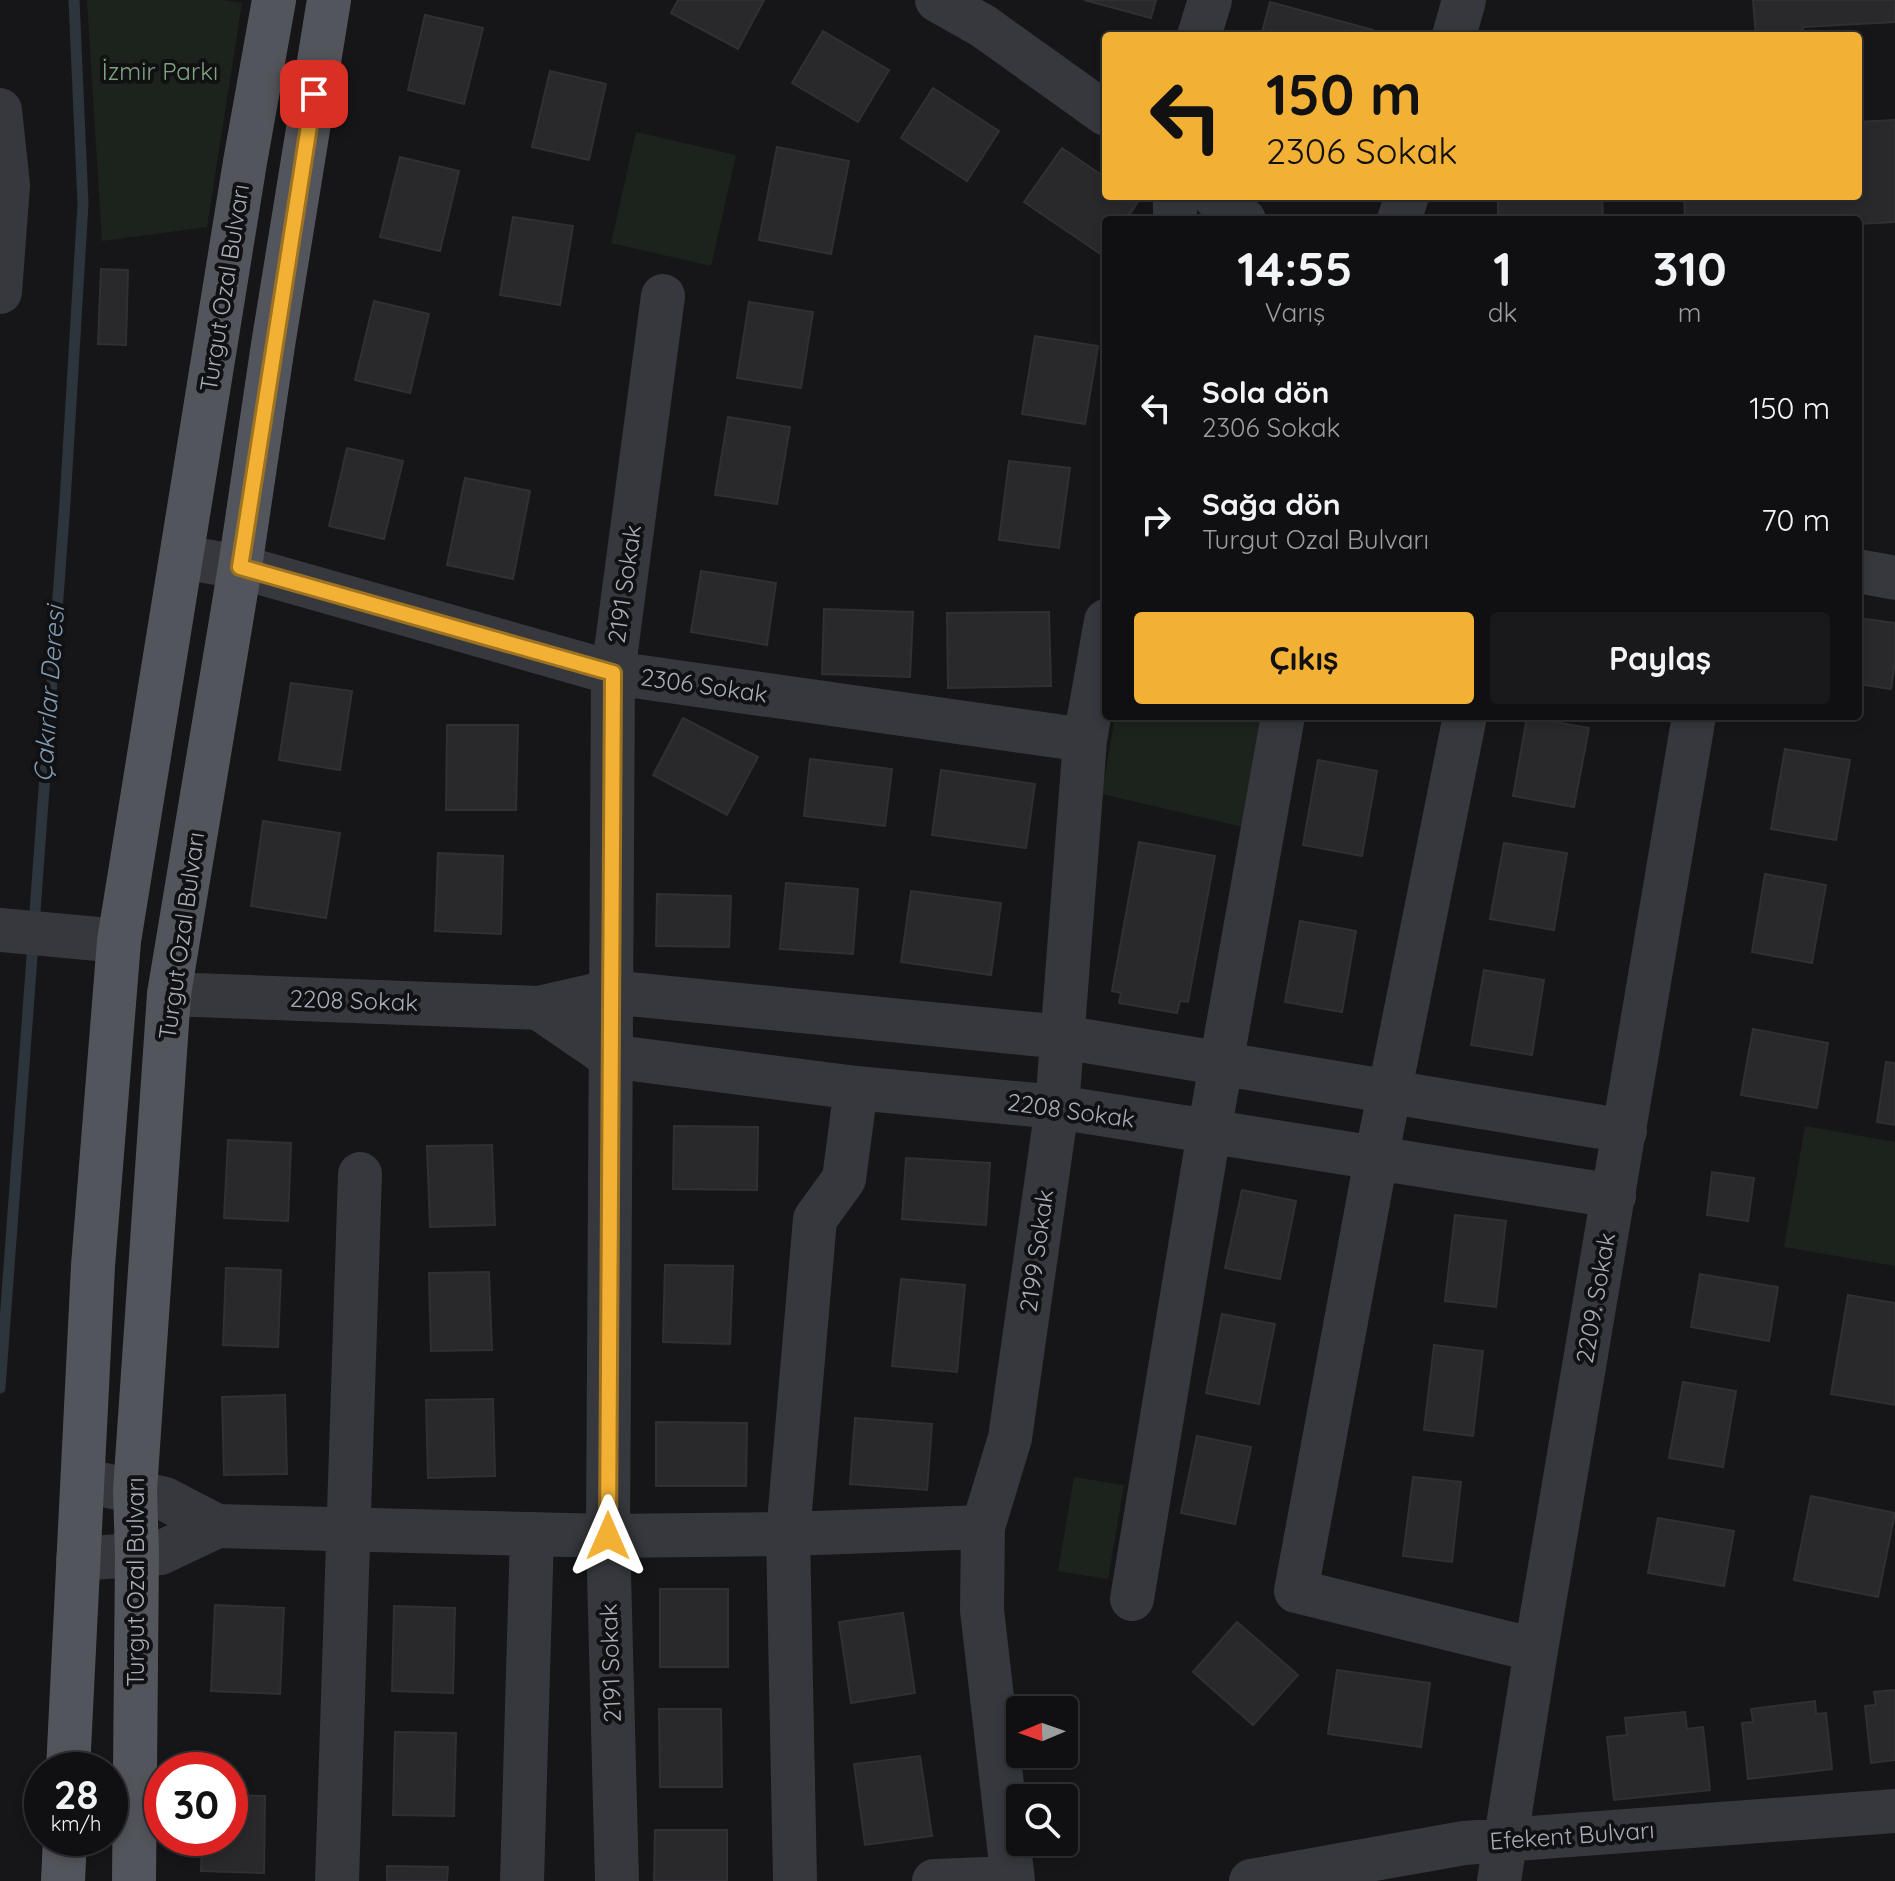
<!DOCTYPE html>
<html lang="tr">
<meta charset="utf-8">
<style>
body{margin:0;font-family:Quicksand,sans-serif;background:#19191b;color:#f1f3f6;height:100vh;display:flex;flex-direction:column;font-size:30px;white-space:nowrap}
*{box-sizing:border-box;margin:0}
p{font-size:26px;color:#9c9d9f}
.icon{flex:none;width:44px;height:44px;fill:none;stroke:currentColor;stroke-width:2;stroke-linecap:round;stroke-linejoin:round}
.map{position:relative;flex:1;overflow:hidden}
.panel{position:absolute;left:1102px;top:216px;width:760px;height:504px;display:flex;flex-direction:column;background:#101012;border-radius:8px;box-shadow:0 4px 12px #0003,0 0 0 2px #303032}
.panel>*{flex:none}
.hud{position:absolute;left:1102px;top:32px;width:760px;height:168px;border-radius:8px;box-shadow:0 4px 12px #0003,0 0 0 2px #303032;background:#f2b134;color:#111;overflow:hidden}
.needle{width:52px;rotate:268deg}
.tools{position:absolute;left:1006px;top:1696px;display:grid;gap:16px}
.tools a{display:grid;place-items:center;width:72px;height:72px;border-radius:8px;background:#101012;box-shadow:0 4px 12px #0003,0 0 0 2px #303032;font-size:40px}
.speed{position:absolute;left:24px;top:1752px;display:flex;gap:16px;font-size:40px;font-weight:700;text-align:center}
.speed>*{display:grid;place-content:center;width:104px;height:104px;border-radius:50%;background:#101012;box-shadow:0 4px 12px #0003,0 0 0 2px #303032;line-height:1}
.speed small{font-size:20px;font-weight:400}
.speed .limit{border:12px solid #d22;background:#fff;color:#111}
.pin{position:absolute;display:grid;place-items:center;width:68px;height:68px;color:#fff;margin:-34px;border-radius:16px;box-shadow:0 4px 12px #0006}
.me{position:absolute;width:88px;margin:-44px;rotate:0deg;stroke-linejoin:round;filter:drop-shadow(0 0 6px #0008)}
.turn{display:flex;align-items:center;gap:28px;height:168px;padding:0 32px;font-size:36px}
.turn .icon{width:104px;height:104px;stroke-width:2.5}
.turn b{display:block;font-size:56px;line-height:68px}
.eta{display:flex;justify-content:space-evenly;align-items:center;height:136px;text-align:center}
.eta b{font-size:48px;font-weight:800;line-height:56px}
.primary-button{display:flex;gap:16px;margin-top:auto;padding:16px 32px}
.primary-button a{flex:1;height:92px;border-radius:8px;background:#f2b134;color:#111;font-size:32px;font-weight:800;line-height:92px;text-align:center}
.primary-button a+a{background:#19191b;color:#f1f3f6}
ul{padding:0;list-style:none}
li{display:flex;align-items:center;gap:24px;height:112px;padding:0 32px}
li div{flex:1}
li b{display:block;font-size:30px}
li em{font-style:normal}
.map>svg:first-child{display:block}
.green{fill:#1c231d}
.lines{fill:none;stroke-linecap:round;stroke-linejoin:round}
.stream{stroke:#2c353c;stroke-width:11}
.building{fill:#29292c;stroke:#303034;stroke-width:2}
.minor{stroke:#37383d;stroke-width:44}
.major{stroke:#53555c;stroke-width:44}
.route-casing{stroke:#9d7322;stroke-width:20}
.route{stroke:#f2b134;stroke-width:14}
.labels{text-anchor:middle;stroke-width:8;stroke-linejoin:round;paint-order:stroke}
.park-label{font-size:24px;fill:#7fa381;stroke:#111113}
.street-label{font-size:24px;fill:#a8adb8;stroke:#111113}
.water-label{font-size:26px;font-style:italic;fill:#7f9bb3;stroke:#111113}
</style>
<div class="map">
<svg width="1895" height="1881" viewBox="0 0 1895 1881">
<rect width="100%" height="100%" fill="#161618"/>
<path class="green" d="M87 0H222L242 3 207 227 102 241Z
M636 132 736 155 711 266 611 243Z
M1115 716H1268L1247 828 1102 794Z
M1805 1126 1895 1142V1266L1784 1247Z
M1074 1477 1124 1485 1108 1579 1058 1571Z"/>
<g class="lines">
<path class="stream" d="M34 925 65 502 83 204 74 0
M0 1388 33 943"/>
</g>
<path class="building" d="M678 0H764L738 49 671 13Z
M1084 0H1156L1151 18Z
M1753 0H1895V22L1803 27V36H1756Z
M1270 2 1373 30 1371 36H1261Z
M425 15 483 28 464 104 408 90Z
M823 31 889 70 858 122 792 83Z
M550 71 606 84 589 160 532 147Z
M933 88 999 131 967 181 901 138Z
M1895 120V222L1858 224V220H1685L1684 196H1858V122Z
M777 147 849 161 831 254 759 240Z
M1062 148 1106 178V196H1133L1139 200 1126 220H1106V249L1102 255 1024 202Z
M400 157 459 171 440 251 380 237Z
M1498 196H1602L1603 220H1498Z
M513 217 573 226 560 305 500 295Z
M101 269 128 270 126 345 98 344Z
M374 301 429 314 410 393 355 380Z
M749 302 813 312 801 388 737 378Z
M1035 336 1098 346 1085 424 1022 414Z
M728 417 790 427 777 504 715 495Z
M347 448 403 461 384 539 329 526Z
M1009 461 1070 468 1059 548 999 540Z
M465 478 530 491 513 579 447 565Z
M701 571 776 583 767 645 691 632Z
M824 609 913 612 910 677 822 674Z
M1049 612 1051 686 948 688 947 613Z
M1858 618 1895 623V661L1891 689 1858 684Z
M291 683 352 691 340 770 279 760Z
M1527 717 1589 728 1574 807 1513 796Z
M683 718 758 757 727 815 653 775Z
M447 725H518L516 810H446Z
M1785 749 1850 760 1836 840 1771 829Z
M810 759 892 769 885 826 804 816Z
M1318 760 1377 771 1362 856 1303 845Z
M941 770 1035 784 1026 848 932 835Z
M263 821 340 833 326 918 251 906Z
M1139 842 1215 856 1188 1002 1180 1001 1177 1013 1119 1003 1121 993 1112 991Z
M1504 843 1567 853 1554 930 1490 919Z
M438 853 503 856 501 934 435 931Z
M1765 874 1826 885 1812 963 1752 952Z
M786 883 858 889 853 954 780 949Z
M911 891 1001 903 991 975 901 962Z
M657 894 731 896 729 947 656 946Z
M1300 921 1356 931 1342 1012 1285 1002Z
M1484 970 1544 980 1532 1055 1471 1045Z
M1753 1029 1828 1043 1817 1108 1741 1095Z
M1886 1062 1895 1063V1125L1877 1122Z
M674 1126 758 1127 757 1190 673 1189Z
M228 1140 291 1143 288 1221 224 1218Z
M492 1145 495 1225 430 1227 427 1146Z
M906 1158 990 1163 986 1225 902 1219Z
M1712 1172 1754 1178 1748 1221 1707 1215Z
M1242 1190 1296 1201 1280 1279 1225 1268Z
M1455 1215 1506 1221 1496 1307 1445 1301Z
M665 1265 733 1266 730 1344 663 1342Z
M226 1268 281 1270 278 1347 223 1345Z
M489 1272 492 1350 431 1351 429 1273Z
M1700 1274 1778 1287 1769 1341 1691 1327Z
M901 1279 965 1285 957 1372 892 1366Z
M1848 1295 1895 1303V1405L1831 1394Z
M1222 1314 1275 1324 1259 1404 1206 1393Z
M1434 1345 1483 1351 1473 1436 1424 1430Z
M1683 1382 1736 1391 1723 1467 1669 1458Z
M285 1395 287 1474 224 1475 222 1397Z
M493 1399 495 1476 428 1478 426 1400Z
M855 1418 932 1424 927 1490 850 1484Z
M656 1422 747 1423 746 1486H656Z
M1197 1436 1251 1447 1235 1524 1181 1513Z
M1413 1477 1461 1482 1452 1562 1403 1556Z
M1811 1496 1895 1513 1878 1597 1794 1580Z
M1658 1518 1734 1531 1724 1586 1648 1573Z
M660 1589H728V1667H660Z
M215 1605 284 1608 280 1694 211 1691Z
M394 1606 455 1608 453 1693 392 1691Z
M903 1613 915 1693 851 1703 839 1622Z
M1237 1622 1298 1675 1253 1725 1193 1672Z
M1337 1670 1430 1683 1421 1747 1328 1734Z
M1895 1690V1760L1871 1763 1865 1706 1876 1705 1874 1692Z
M1815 1701 1816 1714 1826 1713 1832 1769 1748 1779 1742 1723 1753 1722 1751 1709Z
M659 1709H721L722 1787H660Z
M1685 1712 1687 1729 1703 1727 1710 1790 1614 1800 1607 1737 1627 1735 1625 1718Z
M395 1732 456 1733 454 1816 393 1815Z
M920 1756 932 1836 865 1845 854 1764Z
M230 1795 265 1796 264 1873 201 1871 202 1838H230Z
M655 1830H727V1881H654Z
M387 1866 448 1867 447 1881H387Z"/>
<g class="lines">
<path class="minor" d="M937 0 983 26 1106 114
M1199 36 1210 0
M1454 36 1464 0
M0 110 8 185 0 292
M1214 196 1244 220
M1175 220V196
M1399 220 1407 196
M182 557 240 567 613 673 1085 740
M1858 571 1895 578
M1465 716 1376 1159 1296 1591 1536 1650
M0 930 119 941
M169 994 539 1008 609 992 1062 1037 1625 1131
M539 1008 609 1056 856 1088 1057 1107 1614 1196
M83 1480 165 1499 217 1526 608 1536 788 1534 983 1527
M78 1559 160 1553 217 1526
M1132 1599 1209 1132 1283 716
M337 1881 360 1174
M522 1881 532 1534
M617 1881 608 1536 613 673 663 296
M795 1881 788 1534 815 1219 844 1179 856 1088
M934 1881 1012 1878
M1013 1881 982 1610 983 1527 1010 1438 1057 1107 1085 740 1106 621
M1251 1881 1464 1843 1895 1811
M1499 1881 1536 1650 1694 716"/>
<path class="major" d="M68 1770 93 1266 119 941 245 162 274 0
M63 1881 65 1838
M134 1881 137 1555 135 1490 169 994 240 567 273 345 329 0"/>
</g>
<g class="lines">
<defs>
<path id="route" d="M314 94 240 567 613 673 608 1536"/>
</defs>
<use href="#route" class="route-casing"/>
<use href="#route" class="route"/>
</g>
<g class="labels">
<g class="park-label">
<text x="160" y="80">İzmir Parkı</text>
</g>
<g class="street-label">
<text transform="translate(225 288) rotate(-81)" y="8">Turgut Ozal Bulvarı</text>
<text transform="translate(625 584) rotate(-82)" y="8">2191 Sokak</text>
<text transform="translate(704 686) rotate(8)" y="8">2306 Sokak</text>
<text transform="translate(182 936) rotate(-82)" y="8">Turgut Ozal Bulvarı</text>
<text transform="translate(354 1001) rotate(2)" y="8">2208 Sokak</text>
<text transform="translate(1071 1111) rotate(8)" y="8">2208 Sokak</text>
<text transform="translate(1037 1251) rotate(-82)" y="8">2199 Sokak</text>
<text transform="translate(1596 1298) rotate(-80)" y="8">2209. Sokak</text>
<text transform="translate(136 1582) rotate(-90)" y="8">Turgut Ozal Bulvarı</text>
<text transform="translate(611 1663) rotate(-92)" y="8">2191 Sokak</text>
<text transform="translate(1572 1836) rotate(-4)" y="8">Efekent Bulvarı</text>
</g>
<g class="water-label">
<text transform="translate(49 694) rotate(-86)" y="9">Çakırlar Deresi</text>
</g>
</g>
</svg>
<div class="tools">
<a><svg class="needle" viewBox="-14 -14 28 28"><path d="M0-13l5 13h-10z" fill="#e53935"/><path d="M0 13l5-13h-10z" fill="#9c9d9f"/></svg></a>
<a><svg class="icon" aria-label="search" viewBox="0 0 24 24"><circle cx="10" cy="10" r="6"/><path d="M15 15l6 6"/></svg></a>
</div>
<div class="speed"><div>28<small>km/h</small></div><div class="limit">30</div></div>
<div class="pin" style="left:314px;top:94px;background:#d93025"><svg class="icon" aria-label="arrive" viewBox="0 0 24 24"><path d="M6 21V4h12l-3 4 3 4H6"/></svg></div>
<svg class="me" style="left:608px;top:1536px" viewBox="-20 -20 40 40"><path d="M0-17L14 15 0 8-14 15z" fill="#f2b134" stroke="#fff" stroke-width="4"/></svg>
<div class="hud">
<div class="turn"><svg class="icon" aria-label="left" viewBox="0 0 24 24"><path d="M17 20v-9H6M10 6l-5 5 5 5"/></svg><div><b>150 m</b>2306 Sokak</div></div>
</div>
<section class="panel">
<div class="eta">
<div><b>14:55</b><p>Varış</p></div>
<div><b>1</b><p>dk</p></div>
<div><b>310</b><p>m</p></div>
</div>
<ul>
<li><svg class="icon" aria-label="left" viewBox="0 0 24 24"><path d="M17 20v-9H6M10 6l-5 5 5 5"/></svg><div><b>Sola dön</b><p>2306 Sokak</p></div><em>150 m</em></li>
<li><svg class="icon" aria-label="right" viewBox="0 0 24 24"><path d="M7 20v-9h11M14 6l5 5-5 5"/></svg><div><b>Sağa dön</b><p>Turgut Ozal Bulvarı</p></div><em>70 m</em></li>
</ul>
<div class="primary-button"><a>Çıkış</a><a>Paylaş</a></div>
</section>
</div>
